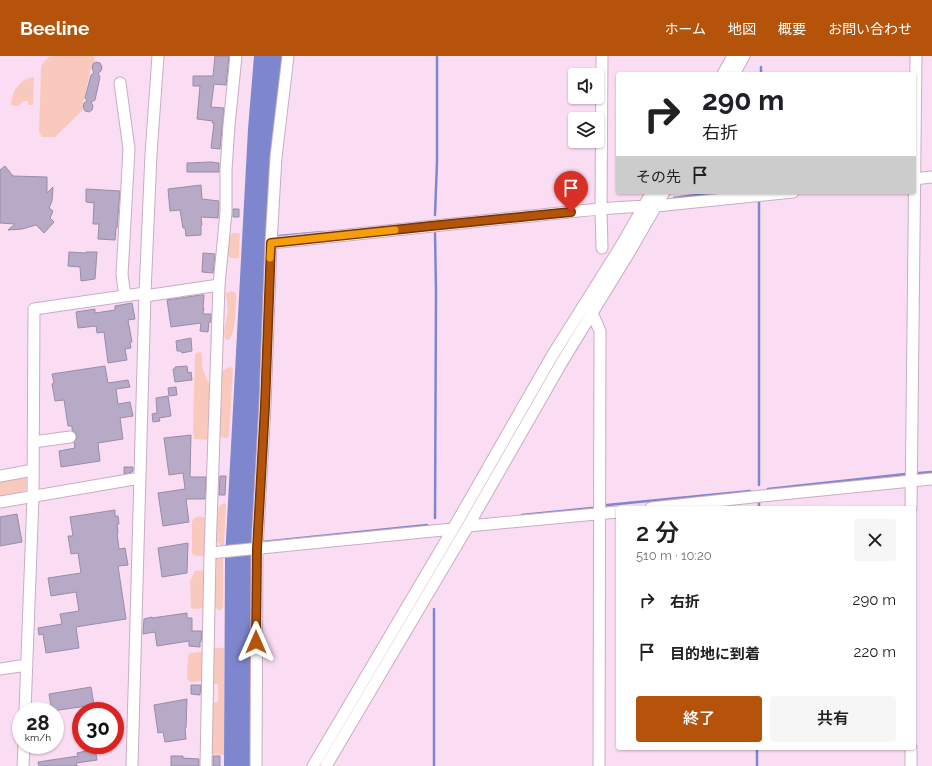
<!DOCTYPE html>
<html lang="ja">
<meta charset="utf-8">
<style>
body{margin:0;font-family:Raleway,"Noto Sans JP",sans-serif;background:#f6f6f6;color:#202124;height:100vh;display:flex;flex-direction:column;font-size:15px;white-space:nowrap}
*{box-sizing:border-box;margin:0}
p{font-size:13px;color:#757577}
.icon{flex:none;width:22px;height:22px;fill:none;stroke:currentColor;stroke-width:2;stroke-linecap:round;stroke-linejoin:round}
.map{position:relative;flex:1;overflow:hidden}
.details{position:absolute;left:616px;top:450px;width:300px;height:244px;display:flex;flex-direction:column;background:#fff;border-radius:4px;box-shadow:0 1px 3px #0004}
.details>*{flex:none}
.banner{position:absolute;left:616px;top:16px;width:300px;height:122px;border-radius:4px;box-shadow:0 1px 3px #0004;background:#fff;color:#202124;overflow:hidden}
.fabs{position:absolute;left:568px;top:12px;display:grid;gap:8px}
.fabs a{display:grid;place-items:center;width:36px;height:36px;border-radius:4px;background:#fff;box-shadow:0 1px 3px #0004;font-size:20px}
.speed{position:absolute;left:12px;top:646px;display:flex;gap:8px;font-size:20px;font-weight:700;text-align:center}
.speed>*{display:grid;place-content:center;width:52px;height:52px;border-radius:50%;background:#fff;box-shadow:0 1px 3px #0004;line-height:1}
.speed small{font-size:10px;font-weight:400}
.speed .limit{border:6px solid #d22;background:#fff;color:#111}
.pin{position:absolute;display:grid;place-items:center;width:34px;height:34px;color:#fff;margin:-41px -17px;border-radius:50% 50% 50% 0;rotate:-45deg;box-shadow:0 0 4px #0007}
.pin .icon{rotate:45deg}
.me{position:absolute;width:44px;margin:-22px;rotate:0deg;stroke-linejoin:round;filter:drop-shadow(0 0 3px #0008)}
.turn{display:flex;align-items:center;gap:14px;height:84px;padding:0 20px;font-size:18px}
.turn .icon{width:52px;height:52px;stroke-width:2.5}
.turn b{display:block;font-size:28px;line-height:34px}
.then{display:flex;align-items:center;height:38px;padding:0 20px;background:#0003;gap:8px;font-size:15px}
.round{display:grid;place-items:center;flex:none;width:42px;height:42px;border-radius:4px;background:#f6f6f6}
.overview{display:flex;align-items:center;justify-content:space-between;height:68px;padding:0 20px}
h1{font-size:24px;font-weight:600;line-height:30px}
.button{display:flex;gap:8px;margin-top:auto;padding:8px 20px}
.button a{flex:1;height:46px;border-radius:4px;background:#b45309;color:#fff;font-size:16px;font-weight:600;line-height:46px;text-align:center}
.button a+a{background:#f6f6f6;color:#202124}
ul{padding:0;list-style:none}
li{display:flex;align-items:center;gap:12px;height:52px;padding:0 20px}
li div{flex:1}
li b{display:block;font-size:15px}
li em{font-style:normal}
header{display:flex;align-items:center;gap:24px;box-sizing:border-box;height:56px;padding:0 20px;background:#b45309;color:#fff}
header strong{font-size:19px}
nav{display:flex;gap:22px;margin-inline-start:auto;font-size:14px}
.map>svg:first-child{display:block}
.green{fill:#fac9be}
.water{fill:#7e86ce}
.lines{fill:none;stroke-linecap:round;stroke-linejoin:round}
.stream{stroke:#7e86ce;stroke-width:2.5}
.building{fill:#b7aac7;stroke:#998ca8}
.minor-casing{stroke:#caadc2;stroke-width:13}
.minor{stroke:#fff;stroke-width:11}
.route-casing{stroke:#753606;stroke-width:10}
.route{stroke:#b45309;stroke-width:7}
.slow{stroke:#f59e0b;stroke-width:7}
</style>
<header>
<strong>Beeline</strong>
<nav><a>ホーム</a><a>地図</a><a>概要</a><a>お問い合わせ</a></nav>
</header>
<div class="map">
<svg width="932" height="710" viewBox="0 0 932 710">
<rect width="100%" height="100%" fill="#fbddf3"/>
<path class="green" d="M54 0H93L95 4 94 7 92 8 82 52 83 54 55 81H42L39 76 41 11C43 5 48 1 54 0Z
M34 21 33 49H29L28 45H24L18 50 11 49C12 35 19 23 34 21Z
M233 177H238L240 178 239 202H231L227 198 229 181Z
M232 235 236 237C236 248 236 276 229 284L225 283 224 275 228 255 226 237Z
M201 296 202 300V311L208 326 213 330 211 384 194 383 193 376 195 299 196 297Z
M230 311 233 313 229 379 228 382 221 381 220 378 222 316 225 313Z
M26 420V433L20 438 0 441V422Z
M225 447 226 449 224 488 222 490 217 486C217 478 216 457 219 451 221 448 222 448 225 447Z
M199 460 205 462 208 468 206 498C202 501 197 500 193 499L192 497V466L194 462Z
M223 500V550L221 554H218L214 550 213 505 217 501Z
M203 514 206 516 205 552 194 553 191 552 190 525 195 515Z
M214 592H224V699L211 698 212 647 217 646 218 645V629L217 628H212V593Z
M200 596H204L203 625 191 626 189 625 187 622 188 601 189 597Z"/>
<path class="water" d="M254 0H283L251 710H224L225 502 248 73Z"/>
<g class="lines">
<path class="stream" d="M761 18V11
M674 142 718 136
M435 159 437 106V0
M279 180 323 176
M919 417 932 416
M759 429V145
M768 433 906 418
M607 449 750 435
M759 452V446
M522 459 592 452
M435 462 436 236 435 176
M262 486 427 469
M434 710V553
M757 710V692"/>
</g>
<path class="building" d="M215 0H229L226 29 214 28 211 51 224 52 220 93 211 92 214 67H212L213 65 197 63 200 30H193V20H213Z
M96 6 100 7 102 11 101 15 98 17 100 21 95 44 91 46 93 50 92 54 89 56 85 55 83 51 84 47 87 45 85 42 91 19 94 17 92 12 93 8Z
M211 106 219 107V116H187V107Z
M5 110 13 120 47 121V137L53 131 52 145 49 152 53 155 50 162 54 166 44 177 36 169 22 173 8 174 15 168 0 167V114Z
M201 129 202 143 219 145 218 162 201 161 202 169 201 170V179L186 180 185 172H183L180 154 170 155 168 133Z
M86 133 120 135 117 172H116L115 184 98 183 99 168H93L94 147 86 146Z
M233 153H239V161H233Z
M69 196 85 197 86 196H97L95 223 81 225 80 211 68 210Z
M203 197 215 198 213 217 202 216Z
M201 239H204L203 252H204L203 258H211V266H209L208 276 200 275 201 267 171 271 167 244Z
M132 247 135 263 128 264 132 286H130L131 292 125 293 127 304 108 307 104 276 97 277 96 270 78 272 76 256 95 253V257L115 254V250Z
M191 282 192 295 182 297 181 295H177L176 285Z
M105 310 108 327 128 324 130 331 116 333 118 348 130 346 133 360 120 362 123 383 98 387 100 405 61 411 59 395 75 392 74 386 76 384 77 380 76 377 72 374V370H68L64 344 55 345 52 328 54 327 52 318Z
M187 310 188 317 191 316 192 324 175 326 173 313H175V311Z
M176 331 177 339 169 340 168 332Z
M168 340 171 360 159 362 160 365 153 366 152 358 157 357 156 342Z
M191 379 190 421H206L205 443H186L189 466 163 470 158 437 185 433 183 417 169 419 164 382Z
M124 411H133V415L132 416 124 418Z
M220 420H226L225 439H219Z
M115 454V460H118L119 468H117L118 477H117L119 493 125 492 128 509 118 510 126 563 76 571 79 592 46 597 43 578 39 579 38 572 62 568 60 558 79 555 76 536 51 540 48 522 81 517 78 497 71 498 68 480H73L70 461Z
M17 458 22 486 0 490V461Z
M188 487 187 517 162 521 158 492Z
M187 557V562H192V575H202L201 586H200V591L189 590V585L157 590 155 576 143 578 144 563 152 561V562Z
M191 629H201L200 639 191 638Z
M91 631 94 649 52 655 49 638Z
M187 643 186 672 185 673 186 683 165 686 163 676 158 677 154 649Z
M95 693 97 704 76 707 77 710H39L38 706 78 700 77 697Z
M171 700H183V702L199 703V710H171Z
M213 700H220V710H213Z"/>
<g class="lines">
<defs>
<path id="minor" d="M602 0 601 153 602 192
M723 18 733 0
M734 18 744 0
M120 27 129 93 122 219 125 240
M914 123 932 121
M271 187C354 178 437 169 520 161 565 157 611 150 656 150L793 136
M145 240 219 229
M592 257 600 275 599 710
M33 386 70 381
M0 420 33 414
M0 446 140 422
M651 452 762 440 932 423
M911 452 916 0
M468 470 618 456
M210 497 453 473
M0 613 27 609
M25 655 33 441 34 253 145 237
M23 710 24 689
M132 710 145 237 151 98 158 0
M206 710 210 497 219 229 226 156V114L229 69 236 0
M256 710 257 493 265 350 271 187 276 101 288 0
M313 710 453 473 552 300 621 190 652 136
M326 710 468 470 562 306 630 195 664 136
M911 710V692"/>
</defs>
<use href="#minor" class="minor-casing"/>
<use href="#minor" class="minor"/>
</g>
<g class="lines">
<defs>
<path id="route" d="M256 586 257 493 265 350 271 187 431 170 571 156"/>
</defs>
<use href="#route" class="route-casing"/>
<use href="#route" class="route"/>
<path class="slow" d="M270 202 271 187 395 174"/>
</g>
</svg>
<div class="fabs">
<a><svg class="icon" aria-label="sound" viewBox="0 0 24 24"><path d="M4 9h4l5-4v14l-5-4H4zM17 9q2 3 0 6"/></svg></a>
<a><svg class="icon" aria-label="layers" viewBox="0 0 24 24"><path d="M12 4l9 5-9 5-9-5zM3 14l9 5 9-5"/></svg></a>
</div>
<div class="speed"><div>28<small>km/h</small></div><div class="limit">30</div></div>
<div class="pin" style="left:571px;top:156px;background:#d93025"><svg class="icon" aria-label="arrive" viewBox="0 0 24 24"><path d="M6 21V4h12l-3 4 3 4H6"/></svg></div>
<svg class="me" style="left:256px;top:586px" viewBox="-20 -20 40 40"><path d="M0-17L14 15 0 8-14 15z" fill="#b45309" stroke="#fff" stroke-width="4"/></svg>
<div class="banner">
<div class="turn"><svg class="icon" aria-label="right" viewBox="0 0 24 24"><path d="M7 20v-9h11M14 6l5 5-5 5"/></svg><div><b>290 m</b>右折</div></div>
<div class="then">その先<svg class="icon" aria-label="arrive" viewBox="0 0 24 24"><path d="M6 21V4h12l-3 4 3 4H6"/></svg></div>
</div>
<section class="details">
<div class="overview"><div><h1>2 分</h1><p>510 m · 10:20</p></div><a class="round"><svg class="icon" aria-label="close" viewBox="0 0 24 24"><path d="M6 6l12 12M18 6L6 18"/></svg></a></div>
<ul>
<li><svg class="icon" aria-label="right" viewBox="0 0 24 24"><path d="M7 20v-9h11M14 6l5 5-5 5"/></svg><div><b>右折</b></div><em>290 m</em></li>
<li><svg class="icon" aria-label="arrive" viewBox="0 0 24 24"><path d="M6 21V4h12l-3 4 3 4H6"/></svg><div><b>目的地に到着</b></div><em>220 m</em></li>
</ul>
<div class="button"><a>終了</a><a>共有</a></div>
</section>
</div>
